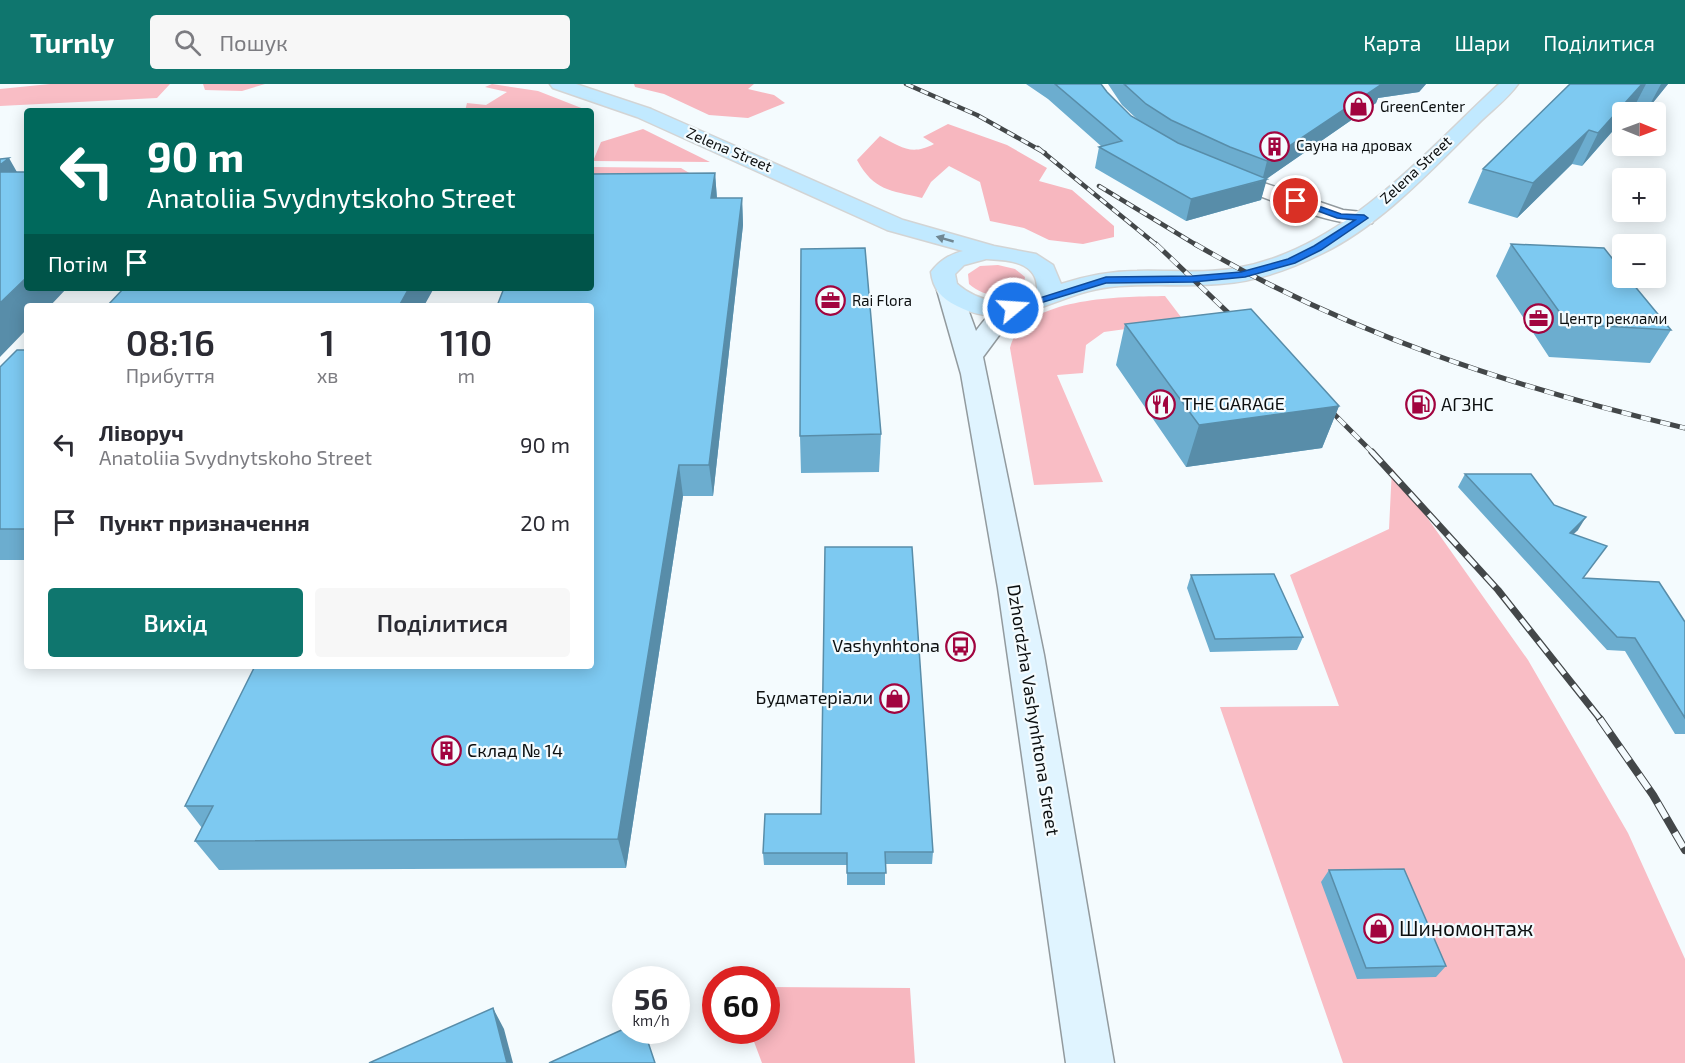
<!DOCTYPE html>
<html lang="uk">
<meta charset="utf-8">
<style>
body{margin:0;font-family:"Exo 2",sans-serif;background:#f7f7f7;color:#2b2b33;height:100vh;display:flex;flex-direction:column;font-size:22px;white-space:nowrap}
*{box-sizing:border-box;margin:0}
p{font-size:20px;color:#7c7c81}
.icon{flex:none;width:33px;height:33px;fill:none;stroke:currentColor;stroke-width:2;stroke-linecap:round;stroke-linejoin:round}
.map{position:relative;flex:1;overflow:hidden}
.side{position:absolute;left:24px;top:219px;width:570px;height:366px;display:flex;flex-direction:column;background:#fff;border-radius:6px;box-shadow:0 3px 15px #0003}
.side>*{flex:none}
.banner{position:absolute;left:24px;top:24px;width:570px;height:183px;border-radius:6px;box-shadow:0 3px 15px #0003;background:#00695c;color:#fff;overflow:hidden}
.needle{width:39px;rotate:91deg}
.controls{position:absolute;left:1612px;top:18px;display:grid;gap:12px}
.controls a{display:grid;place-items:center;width:54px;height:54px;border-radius:6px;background:#fff;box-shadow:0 3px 15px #0003;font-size:30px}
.speed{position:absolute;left:612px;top:882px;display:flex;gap:12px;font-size:30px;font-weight:700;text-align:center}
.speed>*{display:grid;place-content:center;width:78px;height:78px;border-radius:50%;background:#fff;box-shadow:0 3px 15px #0003;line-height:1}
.speed small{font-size:15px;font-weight:400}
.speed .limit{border:9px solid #d22;background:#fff;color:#111}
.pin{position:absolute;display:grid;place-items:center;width:51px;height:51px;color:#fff;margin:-26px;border:3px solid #fff;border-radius:50%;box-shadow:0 2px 6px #0007}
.me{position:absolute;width:66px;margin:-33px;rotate:72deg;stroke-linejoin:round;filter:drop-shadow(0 0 4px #0008)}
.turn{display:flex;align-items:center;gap:21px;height:126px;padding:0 24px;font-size:27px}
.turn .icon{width:78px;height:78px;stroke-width:2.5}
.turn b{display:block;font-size:42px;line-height:51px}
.then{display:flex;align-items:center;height:57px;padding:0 24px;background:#0003;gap:12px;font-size:22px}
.eta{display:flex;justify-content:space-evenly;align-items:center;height:102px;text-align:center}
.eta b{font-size:36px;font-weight:600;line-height:42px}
.action{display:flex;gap:12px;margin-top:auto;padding:12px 24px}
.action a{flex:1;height:69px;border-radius:6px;background:#0f766e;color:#fff;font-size:24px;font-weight:600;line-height:69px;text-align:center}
.action a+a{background:#f7f7f7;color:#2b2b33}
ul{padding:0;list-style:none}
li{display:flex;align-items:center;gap:18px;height:78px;padding:0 24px}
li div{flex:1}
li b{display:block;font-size:22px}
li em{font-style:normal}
header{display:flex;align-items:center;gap:36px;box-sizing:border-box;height:84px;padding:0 30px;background:#0f766e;color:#fff}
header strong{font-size:28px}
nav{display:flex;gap:33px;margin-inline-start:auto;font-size:21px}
.search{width:420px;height:54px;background:#f7f7f7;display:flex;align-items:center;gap:15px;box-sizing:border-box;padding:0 21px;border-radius:6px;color:#7c7c81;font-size:22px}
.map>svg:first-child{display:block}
.green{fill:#f9bdc5}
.forest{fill:#f7b7bf}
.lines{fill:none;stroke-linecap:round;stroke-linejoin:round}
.street-casing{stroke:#929a9e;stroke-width:3}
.secondary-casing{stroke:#929a9e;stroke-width:3}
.primary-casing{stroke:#d3d4d4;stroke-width:3}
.street{fill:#fff;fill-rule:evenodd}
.secondary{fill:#e0f4ff;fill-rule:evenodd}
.primary{fill:#c1e9ff;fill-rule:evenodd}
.rail-far3-casing{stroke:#434749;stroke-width:4.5}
.rail-far2-casing{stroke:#434749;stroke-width:5}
.rail-far1-casing{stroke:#434749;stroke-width:7}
.rail-casing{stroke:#434749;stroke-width:8}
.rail-far3{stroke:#f4fbfe;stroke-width:3;stroke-dasharray:8;stroke-linecap:butt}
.rail-far2{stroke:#f4fbfe;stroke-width:4;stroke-dasharray:10;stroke-linecap:butt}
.rail-far1{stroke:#f4fbfe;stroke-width:4.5;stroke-dasharray:14;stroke-linecap:butt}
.rail{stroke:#f4fbfe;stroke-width:6;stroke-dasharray:17;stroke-linecap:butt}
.wall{fill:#6cadcf}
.shaded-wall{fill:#588da9}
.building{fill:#7dc9f1;stroke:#588da9;stroke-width:1.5}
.oneway{fill:#708793}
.route{fill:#1a73e8;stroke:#114b97;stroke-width:1.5}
.labels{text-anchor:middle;stroke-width:4.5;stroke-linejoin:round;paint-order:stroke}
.far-poi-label{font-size:15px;fill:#0c0f10;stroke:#f4fbfe;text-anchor:start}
.far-street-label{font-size:15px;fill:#0c0f10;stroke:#f4fbfe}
.poi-label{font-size:18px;fill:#0c0f10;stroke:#f4fbfe;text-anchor:start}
.street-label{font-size:18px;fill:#0c0f10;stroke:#f4fbfe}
.near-poi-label{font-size:21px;fill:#0c0f10;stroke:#f4fbfe;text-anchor:start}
</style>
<header>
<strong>Turnly</strong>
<div class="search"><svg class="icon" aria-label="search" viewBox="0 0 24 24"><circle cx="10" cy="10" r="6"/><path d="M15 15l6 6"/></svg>Пошук</div>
<nav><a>Карта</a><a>Шари</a><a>Поділитися</a></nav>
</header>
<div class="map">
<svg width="1685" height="979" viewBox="0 0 1685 979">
<rect width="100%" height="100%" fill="#f4fbfe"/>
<path class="green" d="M50 0H170L157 14 0 22V5Z
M203 0H265L242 7 205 6Z
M492 0 538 7 589 27H465L467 19 486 21 507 8 485 3Z
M592 83 681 84 709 101 591 99Z
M998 181 1015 185 1025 193 1023 203C1008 216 983 213 969 200L968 190 980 182Z
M1165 212 1184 237 1104 248 1086 261 1083 289 1057 291 1103 398 1034 401 1010 264C1022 212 1123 213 1165 212Z
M1392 384 1528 576 1628 749 1685 875V979H1343L1220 623 1339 622 1290 491 1389 445Z"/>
<path class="forest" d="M634 0H754L748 5 774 11 785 19 748 34 709 31 664 10 635 3Z
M948 40 1007 61 1047 84 1039 97 1072 106 1114 142V153L1083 160 1049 156 1024 144 990 137 980 98 949 82 931 98 922 114C890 106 874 107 857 76L880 52C901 63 911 72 934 60L923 53Z
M643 45 710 78 593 77 601 58Z
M767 903 910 904 915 979H762L750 947 766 946Z"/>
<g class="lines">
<defs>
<path id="street" d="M1223 85 1343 126 1372 129 1375 134 1372 139C1339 147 1251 108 1216 95L1213 91 1216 87Z"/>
<path id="secondary" d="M949 199 958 201 961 206 976 247C987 232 1001 214 1022 219L1025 224 1003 246 983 273 1044 571 1114 979H1066L998 504 961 290 937 206 940 201Z"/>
<path id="primary" d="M550 0H576L651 25 903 136 994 162 1036 170 1053 181 1061 200C1086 192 1111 187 1137 187 1170 186 1204 190 1237 184 1344 165 1423 70 1499 0H1518C1507 16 1489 28 1476 42 1430 87 1382 140 1323 169 1291 185 1255 198 1219 200 1182 203 1146 199 1110 203 1055 209 1014 251 957 222 941 214 933 205 931 188 940 176 949 171 963 167L887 146 637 33 553 4ZM986 175C1007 176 1037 177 1037 204 1013 226 979 219 957 200L955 190 964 181Z"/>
</defs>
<use href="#street" class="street-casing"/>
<use href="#secondary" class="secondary-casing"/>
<use href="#primary" class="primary-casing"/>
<use href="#street" class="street"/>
<use href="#secondary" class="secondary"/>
<use href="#primary" class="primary"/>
<defs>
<path id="rail-far3" d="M906 0 977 31 1045 69
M1038 64 1158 162
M1099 102 1198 162"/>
<path id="rail-far2" d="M1156 160 1239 239
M1195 160C1347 249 1515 304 1685 344
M1324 320 1373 369"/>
<path id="rail-far1" d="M1372 368 1498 506 1601 636"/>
<path id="rail" d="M1600 635 1653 711 1685 766"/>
</defs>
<use href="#rail-far3" class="rail-far3-casing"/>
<use href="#rail-far2" class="rail-far2-casing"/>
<use href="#rail-far1" class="rail-far1-casing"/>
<use href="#rail" class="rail-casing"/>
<use href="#rail-far3" class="rail-far3"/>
<use href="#rail-far2" class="rail-far2"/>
<use href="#rail-far1" class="rail-far1"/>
<use href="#rail" class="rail"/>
</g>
<path class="wall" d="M1026 0H1101L1107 8 1131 32 1139 37 1122 21 1108 0H1426L1419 8 1378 14 1376 19 1266 95 1261 116 1186 137 1095 84 1099 63 1101 62 1048 15Z
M1570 0H1668L1647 26 1634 23 1582 82 1572 80 1517 134 1468 119 1483 85Z
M715 89 717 114H742L743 141 713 412H683L626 784 219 786 195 757 202 744 185 722Z
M1511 160 1671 246 1650 279 1549 273 1496 192Z
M1125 240 1339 322 1322 364 1186 383 1116 281Z
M27 266V476H0V283Z
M881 350 879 388 801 389 800 352Z
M1465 390 1578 446 1573 450 1584 494 1685 538V650H1675L1625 567 1607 566 1458 403Z
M1191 491 1303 553 1297 566 1210 568 1187 504Z
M933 768 932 780H885V801H847V781H764L763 769Z
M1329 786 1446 882 1436 893 1357 895 1321 798Z"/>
<path class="shaded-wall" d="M1375 0H1426L1419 8 1378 14 1376 19 1265 96 1267 95 1261 116 1186 137 1191 115 1262 97 1267 77Z
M1642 0H1646L1634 23 1629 28H1623V35L1582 82 1598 49Z
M1661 0H1668L1647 26Z
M1589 46 1572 80 1517 134 1533 99Z
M9 74 26 104H0V81Z
M715 89 717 116 711 114Z
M742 114 743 141 713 412 709 381Z
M27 193V204H67L50 222H27V245L0 273V219Z
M409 204H434L424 222H399Z
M1339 322 1322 364 1186 383 1199 341Z
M679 381 683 412 626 784 618 755Z
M1586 433 1578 446 1561 462 1570 449Z
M493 924 504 945 513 979H507Z"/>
<path class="building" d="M1055 0H1101L1107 8 1131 32 1178 59 1267 95 1191 115 1099 63 1122 57Z
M1124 0H1382L1267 77 1230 63 1171 36 1146 20Z
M1570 0H1642L1598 49 1589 46 1533 99 1483 85Z
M9 74 0 81V75Z
M0 88H27V193L0 219Z
M715 89 711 114H742L709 381H679L618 755 195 757 213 722H185L255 582H591V222H497L504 204H591V90Z
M1511 160 1604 164 1623 188V194H1628L1671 246 1568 240Z
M865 164 881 350 800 352 801 165Z
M124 204H409L399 222H107Z
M1251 225 1339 322 1199 341 1125 240Z
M17 266H27V445H0V283Z
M1465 390H1531L1554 421 1586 433 1570 449 1607 462 1583 494 1659 498 1685 538V634L1635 554 1617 553Z
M825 463H912L933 768H885L886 789H847V769H763L765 730H821Z
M1274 490 1303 553 1215 555 1191 491Z
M1404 785 1446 882 1366 884 1329 786Z
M493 924 507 979H369Z
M626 944V946H644L655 979H549Z"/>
<defs><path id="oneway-solid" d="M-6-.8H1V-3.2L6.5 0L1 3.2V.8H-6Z" transform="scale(1.5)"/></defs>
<use class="oneway" href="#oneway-solid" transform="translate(945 155) rotate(-164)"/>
<path class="route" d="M1296 114 1341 130 1364 131 1368 134 1321 166 1295 179 1245 193 1193 198 1106 199 1017 226 1008 224 1106 193 1193 192 1241 188 1288 175 1314 162 1355 136 1337 134 1293 118V115Z"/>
<defs>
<symbol id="shop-ring" viewBox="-11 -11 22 22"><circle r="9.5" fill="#f4fbfe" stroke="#a1043f" stroke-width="1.5"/><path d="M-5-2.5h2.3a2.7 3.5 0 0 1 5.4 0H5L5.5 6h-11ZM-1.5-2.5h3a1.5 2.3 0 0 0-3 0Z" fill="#a1043f"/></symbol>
<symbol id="building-ring" viewBox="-11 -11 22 22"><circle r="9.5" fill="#f4fbfe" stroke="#a1043f" stroke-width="1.5"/><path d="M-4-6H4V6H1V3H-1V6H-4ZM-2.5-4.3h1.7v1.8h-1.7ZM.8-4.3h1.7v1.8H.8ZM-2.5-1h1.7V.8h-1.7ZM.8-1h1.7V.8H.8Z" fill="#a1043f"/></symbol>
<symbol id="office-ring" viewBox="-11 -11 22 22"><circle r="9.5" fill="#f4fbfe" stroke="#a1043f" stroke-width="1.5"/><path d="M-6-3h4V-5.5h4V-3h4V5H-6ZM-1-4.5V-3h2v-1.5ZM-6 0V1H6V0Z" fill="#a1043f"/></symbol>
<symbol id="restaurant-ring" viewBox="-11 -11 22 22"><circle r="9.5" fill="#f4fbfe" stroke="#a1043f" stroke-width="1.5"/><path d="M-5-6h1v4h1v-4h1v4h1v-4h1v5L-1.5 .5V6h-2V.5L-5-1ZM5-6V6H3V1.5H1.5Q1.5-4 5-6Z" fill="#a1043f"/></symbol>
<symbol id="fuel-ring" viewBox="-11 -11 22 22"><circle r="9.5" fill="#f4fbfe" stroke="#a1043f" stroke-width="1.5"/><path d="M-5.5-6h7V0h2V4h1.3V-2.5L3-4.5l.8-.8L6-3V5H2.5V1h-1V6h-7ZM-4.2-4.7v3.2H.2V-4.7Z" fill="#a1043f"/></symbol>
<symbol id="bus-ring" viewBox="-11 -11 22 22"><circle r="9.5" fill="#f4fbfe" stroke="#a1043f" stroke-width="1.5"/><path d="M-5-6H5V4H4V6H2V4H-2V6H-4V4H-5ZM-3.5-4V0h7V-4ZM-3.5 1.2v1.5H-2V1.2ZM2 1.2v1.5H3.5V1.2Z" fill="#a1043f"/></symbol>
</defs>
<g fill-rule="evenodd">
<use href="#shop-ring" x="1342" y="6" width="33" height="33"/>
<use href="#building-ring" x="1258" y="46" width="33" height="33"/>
<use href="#office-ring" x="814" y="200" width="33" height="33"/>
<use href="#office-ring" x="1522" y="218" width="33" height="33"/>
<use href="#restaurant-ring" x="1144" y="304" width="33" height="33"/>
<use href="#fuel-ring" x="1404" y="304" width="33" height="33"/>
<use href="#bus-ring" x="944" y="546" width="33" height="33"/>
<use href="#shop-ring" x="878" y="598" width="33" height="33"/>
<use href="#building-ring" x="430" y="650" width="33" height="33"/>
<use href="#shop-ring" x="1362" y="828" width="33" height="33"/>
</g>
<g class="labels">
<g class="far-poi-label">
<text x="1380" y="28">GreenCenter</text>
<text x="1296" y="67">Сауна на дровах</text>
<text x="852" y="222">Rai Flora</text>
<text x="1559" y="240">Центр реклами</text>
</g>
<g class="far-street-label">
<text transform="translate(729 66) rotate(23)" y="5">Zelena Street</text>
<text transform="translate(1416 86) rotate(-43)" y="5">Zelena Street</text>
</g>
<g class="poi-label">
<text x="1182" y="326">THE GARAGE</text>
<text x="1441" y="327">АГЗНС</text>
<text x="940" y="568" text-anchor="end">Vashynhtona</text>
<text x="873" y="620" text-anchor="end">Будматеріали</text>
<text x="467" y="673">Склад № 14</text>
</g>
<g class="street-label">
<text transform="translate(1033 626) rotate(81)" y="6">Dzhordzha Vashynhtona Street</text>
</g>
<g class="near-poi-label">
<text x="1399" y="852">Шиномонтаж</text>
</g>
</g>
</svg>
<div class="controls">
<a><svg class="needle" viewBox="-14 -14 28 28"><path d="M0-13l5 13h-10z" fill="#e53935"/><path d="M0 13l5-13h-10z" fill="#7c7c81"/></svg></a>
<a>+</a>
<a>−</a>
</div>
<div class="speed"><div>56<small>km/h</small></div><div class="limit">60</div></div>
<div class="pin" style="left:1296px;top:117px;background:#d93025"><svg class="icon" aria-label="arrive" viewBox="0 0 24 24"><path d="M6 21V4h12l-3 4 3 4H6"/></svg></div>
<svg class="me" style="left:1013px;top:224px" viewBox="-20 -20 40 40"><circle r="17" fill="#1a73e8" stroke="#fff" stroke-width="3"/><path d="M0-11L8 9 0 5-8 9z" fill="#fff"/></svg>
<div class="banner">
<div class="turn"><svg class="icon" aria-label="left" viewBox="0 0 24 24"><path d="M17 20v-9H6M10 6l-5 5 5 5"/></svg><div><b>90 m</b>Anatoliia Svydnytskoho Street</div></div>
<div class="then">Потім<svg class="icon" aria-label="arrive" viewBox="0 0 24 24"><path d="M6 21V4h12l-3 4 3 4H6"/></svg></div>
</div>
<section class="side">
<div class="eta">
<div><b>08:16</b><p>Прибуття</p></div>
<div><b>1</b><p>хв</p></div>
<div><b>110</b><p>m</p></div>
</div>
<ul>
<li><svg class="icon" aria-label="left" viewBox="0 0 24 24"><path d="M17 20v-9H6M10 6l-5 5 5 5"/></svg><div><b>Ліворуч</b><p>Anatoliia Svydnytskoho Street</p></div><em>90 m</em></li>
<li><svg class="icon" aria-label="arrive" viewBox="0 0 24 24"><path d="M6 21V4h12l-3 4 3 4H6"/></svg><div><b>Пункт призначення</b></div><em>20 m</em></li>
</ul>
<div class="action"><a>Вихід</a><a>Поділитися</a></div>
</section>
</div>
